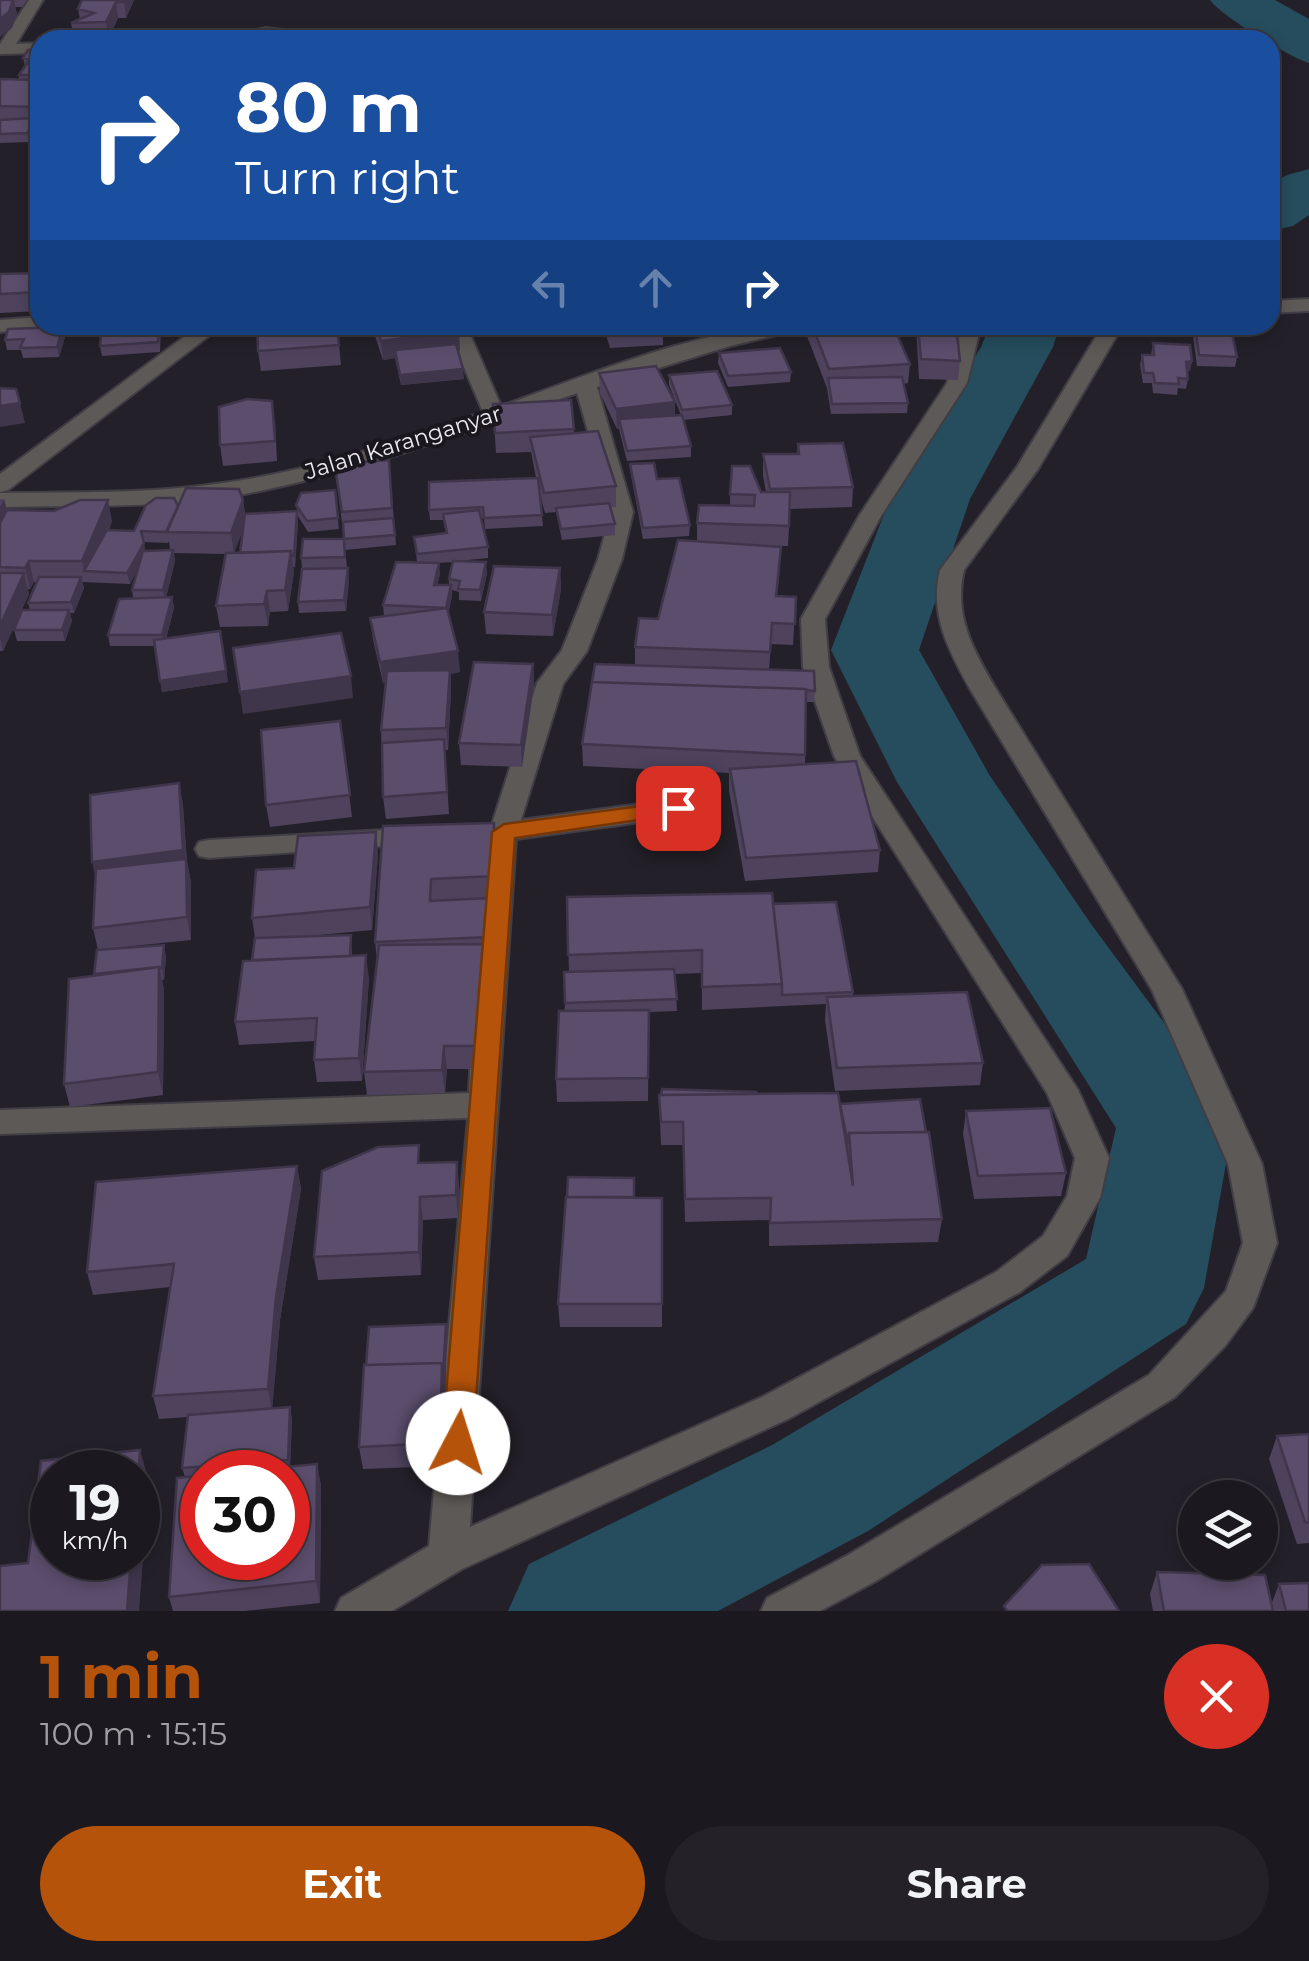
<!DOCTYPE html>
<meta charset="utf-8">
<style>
body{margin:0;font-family:Montserrat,sans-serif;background:#242128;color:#f1f3f6;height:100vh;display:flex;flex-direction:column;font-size:38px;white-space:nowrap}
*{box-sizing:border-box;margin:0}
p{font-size:32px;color:#a0a0a4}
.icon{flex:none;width:55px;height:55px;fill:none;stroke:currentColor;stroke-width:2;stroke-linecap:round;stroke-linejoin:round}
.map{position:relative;height:1611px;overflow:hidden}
.panel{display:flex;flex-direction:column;background:#1b181f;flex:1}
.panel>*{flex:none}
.hud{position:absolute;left:30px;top:30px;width:1250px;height:305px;border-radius:30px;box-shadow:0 5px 15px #0003,0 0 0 2px #39373d;background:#1a4fa0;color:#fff;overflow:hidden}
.controls{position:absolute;left:1178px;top:1480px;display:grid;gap:20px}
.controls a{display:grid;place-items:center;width:100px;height:100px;border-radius:50%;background:#1b181f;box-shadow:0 5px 15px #0003,0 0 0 2px #39373d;font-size:50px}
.speed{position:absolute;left:30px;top:1450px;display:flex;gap:20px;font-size:50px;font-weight:700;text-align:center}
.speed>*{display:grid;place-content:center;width:130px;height:130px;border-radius:50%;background:#1b181f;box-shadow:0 5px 15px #0003,0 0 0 2px #39373d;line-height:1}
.speed small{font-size:25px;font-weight:400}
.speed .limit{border:15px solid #d22;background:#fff;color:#111}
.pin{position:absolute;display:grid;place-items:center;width:85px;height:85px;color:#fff;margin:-42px;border-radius:20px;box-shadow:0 5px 15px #0006}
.me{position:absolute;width:110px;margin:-55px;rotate:5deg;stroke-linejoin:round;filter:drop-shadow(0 0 8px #0008)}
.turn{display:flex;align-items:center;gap:35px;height:210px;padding:0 40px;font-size:45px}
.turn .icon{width:130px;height:130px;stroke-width:2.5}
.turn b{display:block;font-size:70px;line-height:85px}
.lanes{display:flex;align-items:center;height:95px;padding:0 40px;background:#0003;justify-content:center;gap:50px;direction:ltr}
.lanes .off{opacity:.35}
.round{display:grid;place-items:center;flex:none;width:105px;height:105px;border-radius:52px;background:#242128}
.headline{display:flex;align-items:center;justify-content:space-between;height:170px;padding:0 40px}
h1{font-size:60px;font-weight:700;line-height:75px;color:#b45309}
.primary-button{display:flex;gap:20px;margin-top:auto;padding:20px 40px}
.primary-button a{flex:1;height:115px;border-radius:60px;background:#b45309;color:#fff;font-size:40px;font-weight:700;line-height:115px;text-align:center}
.primary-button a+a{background:#242128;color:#f1f3f6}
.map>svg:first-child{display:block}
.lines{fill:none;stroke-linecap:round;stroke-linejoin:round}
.river{fill:#254d5d;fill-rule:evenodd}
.minor-casing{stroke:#403d45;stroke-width:4}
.minor{fill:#5d5956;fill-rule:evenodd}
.wall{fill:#4e425d;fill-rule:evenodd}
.shaded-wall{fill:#40364c}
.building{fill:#5b4d6c;stroke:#40364c;stroke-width:2.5}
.route{fill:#b45309;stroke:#753606;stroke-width:2.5}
.labels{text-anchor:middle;stroke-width:8;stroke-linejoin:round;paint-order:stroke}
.far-street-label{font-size:22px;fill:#eeecf2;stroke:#1b171f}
</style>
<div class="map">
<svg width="1309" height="1611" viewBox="0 0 1309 1611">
<rect width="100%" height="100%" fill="#242029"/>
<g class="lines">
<path class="river" d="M1210 0H1275L1309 19V63C1292 59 1220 15 1210 0Z
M1309 169V215L1293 226 1270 231V185L1287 175Z
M990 325H1060L1053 347 970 499 919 650 990 776 1091 924 1216 1093 1233 1124 1204 1288 1186 1324 868 1531 718 1611H508L529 1564 772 1445 1086 1259 1116 1128 897 782 831 650 890 499 981 347Z"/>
<defs>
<path id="minor" d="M29 0H43L16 44 40 43V53L0 54V44Z
M266 28 300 32 305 40H209Z
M1309 299V311L1270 313V301Z
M40 317V325L47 327 0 332V320Z
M200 325H223L8 490 0 492V474Z
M446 325H466L501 406C595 373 705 325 805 325L802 329 730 346 597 387 633 512 622 559 587 651 563 684 521 820 678 799 688 802 692 808 688 814 678 817 516 839 470 1527 762 1397 996 1272 1043 1236 1067 1196 1075 1158 1047 1093 834 756 803 667 801 619 859 516 947 383 961 325H981L967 383 881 516 825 619 829 667 860 756 1078 1090 1109 1158 1100 1198 1067 1256 1020 1292 788 1419 462 1569 392 1611H335L341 1598 429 1546 468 1118 0 1134V1110L469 1093 474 994 488 841 477 833 481 827 492 824 537 683 562 650 598 559 611 512 577 393C470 431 362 471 250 493 168 509 83 505 0 507V493C74 492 149 494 223 483 312 471 398 441 483 412Z
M1103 325H1123L1038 469 964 570C953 615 974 652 996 689L1182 989 1262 1164 1277 1243 1253 1308 1225 1346 1175 1397 876 1581 820 1611H761L767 1598 848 1555 1149 1375 1226 1291 1243 1243 1228 1164 1152 990 970 689C949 651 929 614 940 570L1017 467Z
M418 828 428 831 432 837 428 843 209 858 199 856 195 849 199 842 209 840Z"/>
</defs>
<use href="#minor" class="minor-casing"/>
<use href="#minor" class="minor"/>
</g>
<path class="wall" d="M0 0H27L22 7H15L17 14 12 28Z
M134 0 126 18H118L109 38 74 39 71 23 80 19 78 9Z
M40 50V140H33L32 133 29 142 0 143V79H19V75L25 66 23 58Z
M40 273V311L0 313V274Z
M337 325 341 365 261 371 258 351Z
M374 325H456L460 350 458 351 464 379 401 385 395 358 383 360 375 336Z
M603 325H663V345L610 348Z
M808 325H893L910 364 908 383 903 384 908 403 907 413 831 414 827 388 807 336Z
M916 325H956L960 361 958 380 919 379Z
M1195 326 1237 357 1235 367 1197 366 1193 336Z
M63 327 65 337 59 357 23 358 21 350H7L5 340Z
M161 330 160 352 102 356 100 346Z
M1153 343 1192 361 1190 371H1187L1188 379 1186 389 1178 388 1177 395 1153 393 1152 383H1143L1140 365 1142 355H1151Z
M719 353 791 372 790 382 728 387 718 363Z
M599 373 675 402V415H681L669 385V375L732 405V415L683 420 691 446V457L627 461 619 429H617L600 393Z
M571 400 574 433 616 486V507H610L615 524V535L562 540 556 512 545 513 539 491 543 526 485 529 484 518H481L488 547V558L458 561 487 573 481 601 459 600V592L452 590V596L448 614 460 672 450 674 451 691 448 750H445L449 814 386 819 383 797 381 730 386 683H383L373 640 370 618 384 616 383 605 417 562 414 537 446 533 443 520H430L429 510 536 478 531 452 496 453 493 404ZM453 562 449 579V585H437L440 574 438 563Z
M275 420 277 461 223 466 220 445Z
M798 444 853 487 852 507 790 509 788 546H769L780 568 777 596 796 597 793 645 771 644 769 670 815 691 814 702H806L805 765 880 850 878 872 745 881 729 791V773L583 766 582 744 635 665V647L658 619 697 541V523L730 506V494L766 492 763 475V454H797Z
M389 460 396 545 345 550 347 567 302 569 301 558 344 539 336 474Z
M630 464 657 479 690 525 689 536 643 539 631 475Z
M335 490 339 529 308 532 298 516 296 505Z
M0 499H4L7 510 112 521 109 530 134 531 178 507 243 500 245 514 298 522 295 567H293L294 572 288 611 270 612 268 626 220 627 216 606 226 554 174 553 175 561 166 598 172 597 174 608 166 639 220 631 228 682 162 692 155 646H110L108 635 133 598 132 590 138 568 130 584 82 582 84 588 74 613H70L72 621 65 641H17L14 630 30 610 28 603 37 582H34L30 589H27L29 594 3 651H0ZM243 529 240 553H234ZM169 541 170 550 145 551 143 542 168 543Z
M560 568 561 589 553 636 486 634 484 612Z
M349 579 346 611 299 613 298 602Z
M533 664 534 685 522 767 461 765 459 743Z
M340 721 352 817 270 827 266 805Z
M179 783 183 805 187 862 191 882V940L114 948 166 956 164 980H162L164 990 163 1095 70 1107 64 1084 95 975 98 950 93 928Z
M383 826 496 845V899H490L491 960H485L479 1069H447L445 1093 367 1095 364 1072 377 960 375 942Z
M376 832 378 855 372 930 298 937 351 935 352 956 369 978 362 1081 317 1082 314 1060 315 1041 239 1045 235 1022 252 960 255 938 252 918 294 868Z
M567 897 773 904 853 992V996L983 1063 980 1085 835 1091 825 1020 826 1004 702 1010V973L675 974 677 1011 649 1012 648 1101 557 1102 556 1079 569 972Z
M757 1094 840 1104 942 1219 938 1242 769 1246V1220L685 1222 683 1145H661L659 1095Z
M966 1111 1066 1173 1061 1196 974 1199 963 1134Z
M421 1163 459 1184 458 1218 423 1220 421 1275 318 1280 314 1257Z
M297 1166 301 1189 280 1320 272 1408 292 1418 290 1467 317 1464 321 1486 320 1603 245 1611H173L169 1597 185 1477 182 1468 188 1417 159 1419 153 1396 170 1287 93 1295 87 1272ZM202 1472H288L202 1558Z
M634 1197 662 1198V1327H560L558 1304Z
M446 1324 447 1336 443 1466 363 1469 359 1447 366 1365Z
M1309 1434V1543L1297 1544 1269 1459 1277 1436Z
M1157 1572 1271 1605 1279 1584 1309 1611H1153L1150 1594Z"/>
<path class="shaded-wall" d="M14 0 17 14 12 28 0 37V19Z
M125 0H134L126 18 124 2Z
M116 2 118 18 109 38 106 22Z
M40 101V123L39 124 36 107Z
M32 118 34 127 29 142 28 133Z
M63 327 65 337 59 357 57 347Z
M459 331 460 350 396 358 395 350V358L383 360 381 341Z
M1192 361 1190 371 1184 372 1186 362Z
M463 369 464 379 401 385 400 375Z
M675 402V422L619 419V429H617L616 409Z
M20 403 25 423 0 427V406Z
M4 499 9 519 0 537V507Z
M108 500 112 521 91 572 84 571 82 561Z
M243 500 246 521 234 554 231 533Z
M297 511 298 522 295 567 294 556Z
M144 543 146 553 130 584 127 573Z
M173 550 175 561 165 601 163 590Z
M291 551 294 572 288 611 285 590Z
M29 561 34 582 30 589 25 568Z
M486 562 487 573 481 601 480 590Z
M439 563 440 574 435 596 434 585Z
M348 568 349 579 346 611 344 600Z
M560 568 561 589 553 636 552 615Z
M24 573 29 594 3 651 0 638V626Z
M81 577 84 588 74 613 71 602Z
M451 585 452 596 447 619 446 608Z
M267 591 270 612 268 626 264 604Z
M172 597 174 608 164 646 162 635Z
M69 610 72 621 65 641 62 630Z
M458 651 460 672 450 674 451 691 448 750 446 728 449 674 383 683 380 662Z
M533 664 534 685 522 767 521 745Z
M226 671 228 682 162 692 160 681Z
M351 676 353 698 243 714 240 692Z
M179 783 183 805 187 862 191 882V940L187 917 97 885 92 862Z
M494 823 496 845V899L494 876Z
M376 832 378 855 372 930 370 907Z
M490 898 491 921V960L489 937Z
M484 944 485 966 479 1069 477 1046Z
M164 945 166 956 164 980 162 968Z
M366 955 369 978 362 1081 359 1058Z
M159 967 164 990 163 1095 158 1072Z
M444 1046 447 1069 445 1093 442 1070Z
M457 1162 459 1184 458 1218 456 1195Z
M297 1166 301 1189 280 1320 272 1412 268 1389 276 1297Z
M420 1197 423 1220 421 1275 419 1252Z
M446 1324 447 1336 443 1466 440 1443 442 1363Z
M290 1407 292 1418 290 1472 288 1460Z
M140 1450 149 1482 139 1611H127L131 1558H138V1484Z
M317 1464 321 1486 320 1603 316 1581Z"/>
<path class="building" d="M0 0H13L9 12 0 19Z
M82 0H125L124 2H116L106 22 71 23 94 13 78 9Z
M28 50H40V75H19L30 59 23 58Z
M0 79 40 80V101L36 107 0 106Z
M32 118 28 133 0 134V120Z
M37 121H40V131H32Z
M40 273V292L0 294V274Z
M102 325H159L158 342 100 346Z
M297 325H337L339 345 258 351 257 328Z
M376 325H456L459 331 381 341Z
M609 325H663L610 329Z
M812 325H893L910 364 829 369Z
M918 325H956L960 361 921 359Z
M1195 326 1232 333 1237 357 1199 355Z
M63 327 57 347 20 348 24 339 5 340 8 329Z
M1153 343 1190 345 1192 361 1186 362 1188 379 1178 378 1179 384 1155 383 1153 373H1144L1142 355H1154Z
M456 344 463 369 400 375 395 350Z
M780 348 791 372 728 376 719 353Z
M656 366 675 402 616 409 599 373Z
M717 371 732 405 682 410 669 375Z
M902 377 908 403 832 404 828 378Z
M0 388 16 389 20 403 0 406Z
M247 399 272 401 275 441 220 445 219 407Z
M571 400 574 429 495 433 493 404Z
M682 415 691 446 627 451 619 419Z
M598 431 616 486 544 493 530 437Z
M843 443 853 487 770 489 763 454H799L798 444Z
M389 460 392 508 342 512 336 474 361 462Z
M654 463 657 479 679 478 690 525 643 528 630 464Z
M732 466H750L761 492H790L789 526 697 523 699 505 754 506 755 495 730 494Z
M538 478 542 515 484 518 483 507 429 510V482Z
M186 488 239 489 243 500 231 533 167 532Z
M335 490 338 518 307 521 296 505 301 493Z
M156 498H174L178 506 166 532 141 531 144 543 127 573 84 571 107 530 134 531 146 505Z
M80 500H108L82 561H29L25 568 0 567V523L7 510 54 511Z
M609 503 615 524 561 529 556 508Z
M479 510 488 547 417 554 414 537 447 533 443 514Z
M297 511 294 556H292L291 551 240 553 245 514Z
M393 518 395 535 344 539 343 522Z
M303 539H344L345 557 301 558Z
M678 540 781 547 776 596 796 597 795 624 772 623 770 652 635 647 639 618 658 619Z
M173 550 163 590H132L143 551Z
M291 551 285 590 267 591 264 604 216 606 226 553Z
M453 561 486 562 480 590 458 589 460 581 449 579Z
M396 562 439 563 434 585H451L446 608 383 605Z
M494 566 560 568 552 615 484 612Z
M348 568 344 600 298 602 302 569Z
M0 573H24L0 626Z
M39 577H81L71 602 28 603Z
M172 597 162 635H108L119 599Z
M447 608 458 651 380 662 370 618Z
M22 610H69L62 630H14Z
M220 631 226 671 160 681 154 640Z
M341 633 351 676 240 692 233 648Z
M474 662 533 664 521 745 459 743Z
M595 664 814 671 815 691 806 690V689L592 682Z
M450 670 446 728 381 730 387 671Z
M592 682 806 689 805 755 582 744Z
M340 721 350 795 266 805 261 730Z
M444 739 447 792 383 797 382 743Z
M856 761 880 850 746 858 730 769Z
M179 783 183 850 92 862 90 795Z
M494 823V876L431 879 430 901 490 898 489 937 375 942 383 826Z
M376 832 370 907 252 918 256 870 294 868 298 836Z
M186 859 187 917 93 928 96 869Z
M772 893 782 984 702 987V950L568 955 567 897Z
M836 902 853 992 782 995V984L773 904Z
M351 935 350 956 252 960 255 938Z
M484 944 477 1046H444L442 1070 364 1072 379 945Z
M164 945 162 968H159V967L94 974 97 950Z
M366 955 359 1058 314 1060 317 1018 235 1022 243 961Z
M159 967 158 1072 64 1084 69 979Z
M674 969 677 999 565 1003 564 972Z
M967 992 983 1063 837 1068 827 997Z
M649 1010 648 1078 556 1079 559 1011Z
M662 1089 756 1092 757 1094 661 1095Z
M838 1093 853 1186 849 1133 929 1132 942 1219 770 1223 771 1198 685 1199 683 1122H661L659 1095Z
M920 1099 926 1132 849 1133 848 1144 840 1104Z
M1050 1108 1066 1173 978 1176 966 1111Z
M419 1145 418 1163 457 1162 456 1195 420 1197 419 1252 314 1257 322 1171 378 1147Z
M297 1166 276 1297 268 1389 153 1396 174 1264 87 1272 96 1182Z
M568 1177 634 1178V1197H567Z
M566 1197 662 1198V1304H558Z
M446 1324 443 1374 442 1363 366 1365 369 1327Z
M442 1363 440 1443 359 1447 364 1365Z
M290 1407 288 1460 182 1468 188 1415Z
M1309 1434V1522H1305L1277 1436Z
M140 1450 138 1484V1472H52V1558H131L127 1611H0V1566L28 1563 41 1461Z
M317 1464 316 1581 169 1597 177 1478 202 1475V1558H288V1472H231Z
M1089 1564 1119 1611H1007L1004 1606 1042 1565Z
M1157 1572 1265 1575 1273 1611H1164Z
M1309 1583V1611H1286L1279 1584Z"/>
<path class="route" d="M678 801 686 803 689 808 686 813 515 838 473 1443 468 1453 458 1457 447 1453 442 1443 492 832 504 824Z"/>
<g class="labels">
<g class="far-street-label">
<text transform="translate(403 442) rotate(-17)" y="8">Jalan Karanganyar</text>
</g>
</g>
</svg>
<div class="controls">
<a><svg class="icon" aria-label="layers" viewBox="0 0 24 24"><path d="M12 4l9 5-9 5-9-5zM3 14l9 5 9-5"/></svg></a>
</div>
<div class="speed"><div>19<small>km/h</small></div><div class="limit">30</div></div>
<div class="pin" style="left:678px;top:808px;background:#d93025"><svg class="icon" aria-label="arrive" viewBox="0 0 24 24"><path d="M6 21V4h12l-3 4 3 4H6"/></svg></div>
<svg class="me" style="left:458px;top:1443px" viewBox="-20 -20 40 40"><circle r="19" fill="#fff"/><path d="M0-13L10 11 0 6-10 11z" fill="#b45309"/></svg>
<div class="hud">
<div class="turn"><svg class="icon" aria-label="right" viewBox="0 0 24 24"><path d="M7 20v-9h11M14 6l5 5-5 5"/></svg><div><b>80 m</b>Turn right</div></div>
<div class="lanes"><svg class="icon off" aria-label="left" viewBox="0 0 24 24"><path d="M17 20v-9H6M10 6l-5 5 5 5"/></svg><svg class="icon off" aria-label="ahead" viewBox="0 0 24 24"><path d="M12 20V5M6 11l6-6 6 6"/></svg><svg class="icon" aria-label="right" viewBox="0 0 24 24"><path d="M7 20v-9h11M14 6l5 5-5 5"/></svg></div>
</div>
</div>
<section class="panel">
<div class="headline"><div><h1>1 min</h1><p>100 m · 15:15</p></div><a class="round" style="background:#d93025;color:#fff"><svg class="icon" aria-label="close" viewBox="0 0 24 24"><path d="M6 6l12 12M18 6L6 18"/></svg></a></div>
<div class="primary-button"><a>Exit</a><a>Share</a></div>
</section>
